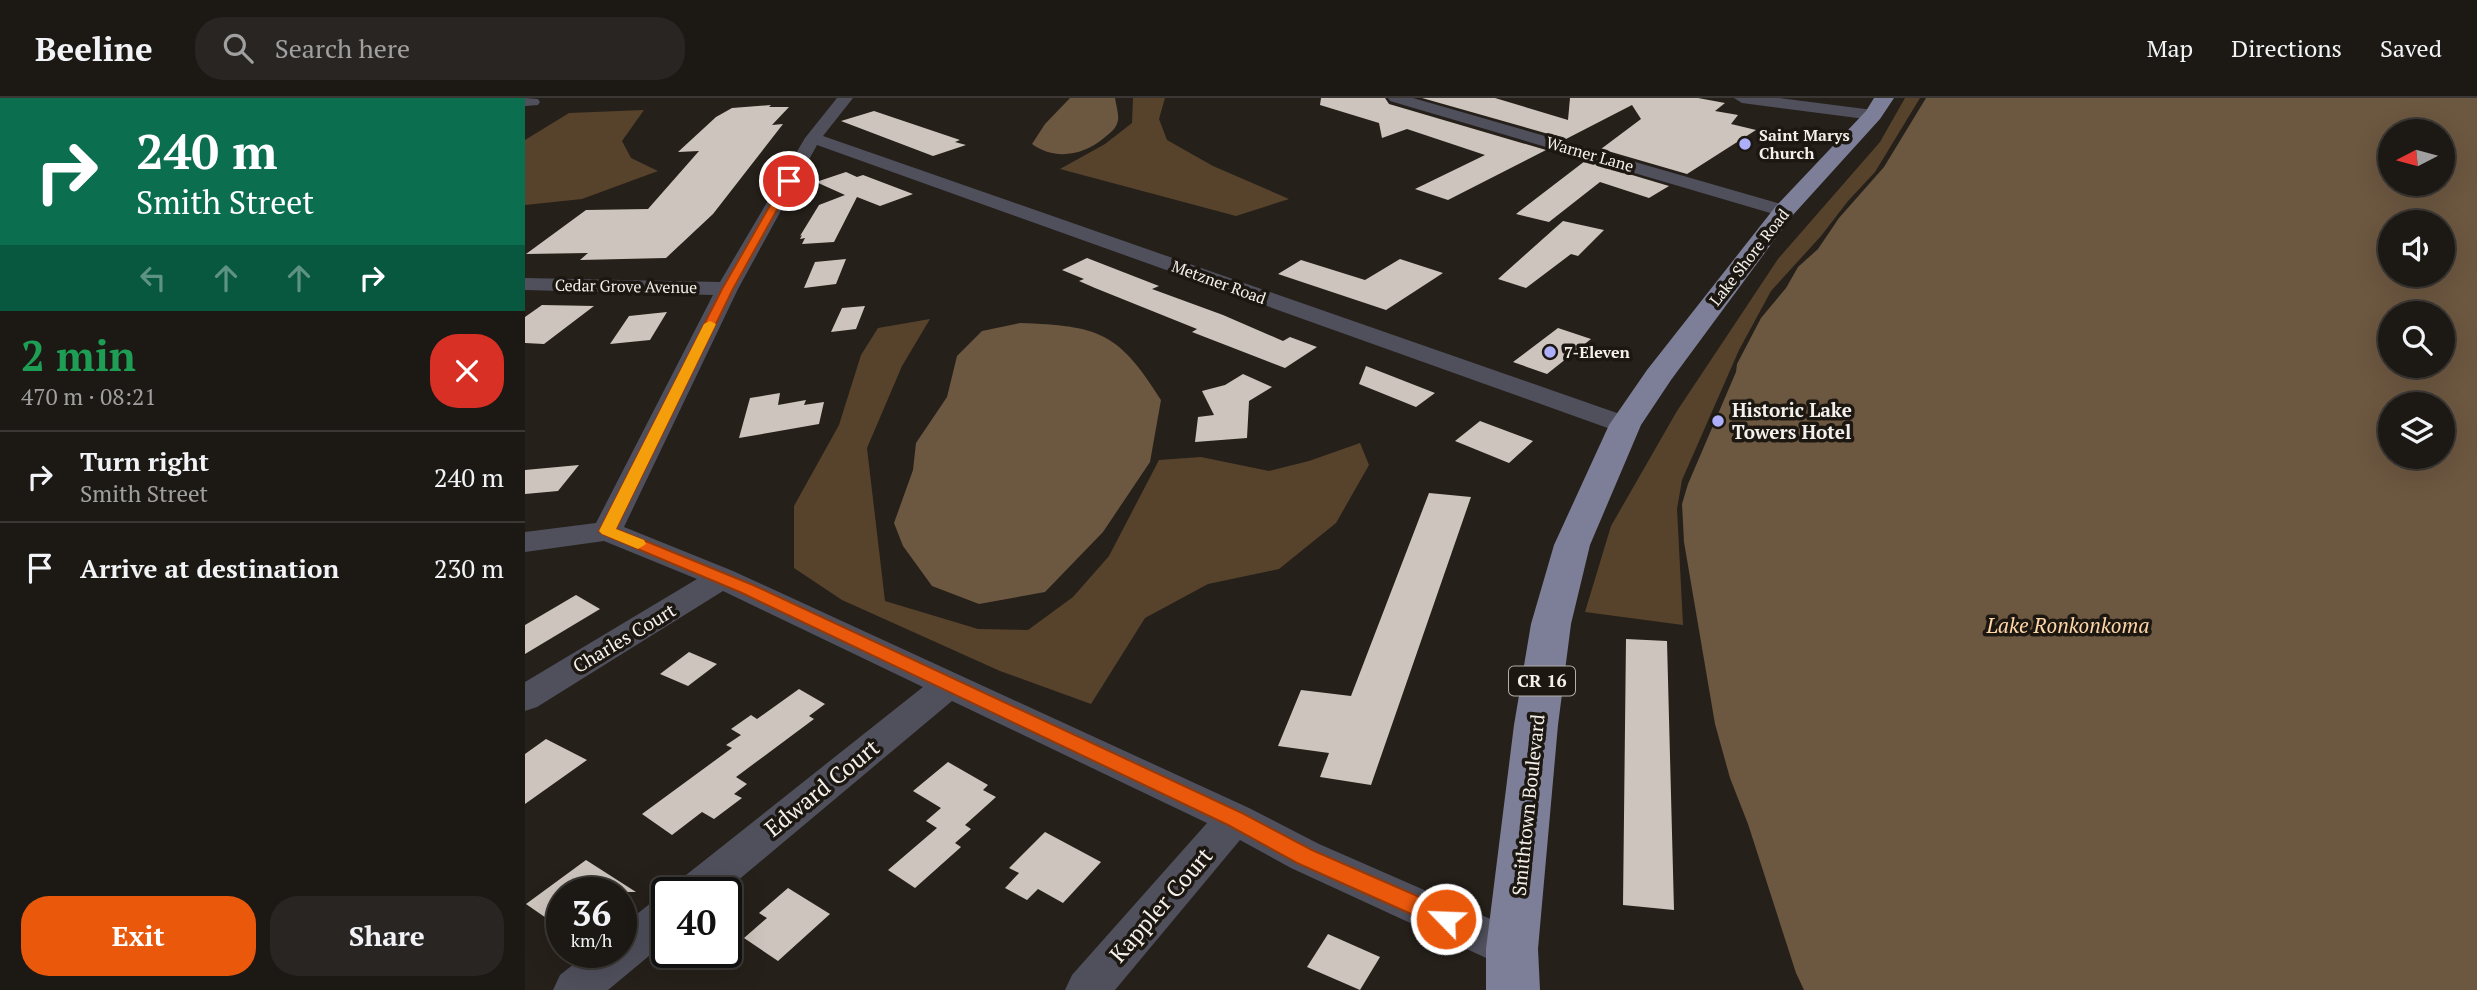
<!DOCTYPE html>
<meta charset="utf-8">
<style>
body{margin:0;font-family:"PT Serif",serif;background:#292522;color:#f1f3f6;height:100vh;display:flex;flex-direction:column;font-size:26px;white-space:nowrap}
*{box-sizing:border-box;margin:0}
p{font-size:23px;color:#a0a0a0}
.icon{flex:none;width:38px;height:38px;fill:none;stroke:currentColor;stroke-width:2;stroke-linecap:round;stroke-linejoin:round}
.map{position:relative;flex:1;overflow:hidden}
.sheet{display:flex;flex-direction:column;background:#1c1814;width:525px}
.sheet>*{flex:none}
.top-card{background:#0b6e4f;color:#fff;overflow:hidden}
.needle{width:46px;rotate:264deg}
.buttons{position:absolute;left:1853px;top:21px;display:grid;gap:14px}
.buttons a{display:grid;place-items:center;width:77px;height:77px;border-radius:50%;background:#1c1814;box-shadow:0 7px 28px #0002,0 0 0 2px #3a3734;font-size:35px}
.speed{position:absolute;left:21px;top:779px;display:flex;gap:14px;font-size:35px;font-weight:700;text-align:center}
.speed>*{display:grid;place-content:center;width:91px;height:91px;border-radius:50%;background:#1c1814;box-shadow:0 7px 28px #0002,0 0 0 2px #3a3734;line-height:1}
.speed small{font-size:18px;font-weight:400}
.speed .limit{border:4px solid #111;border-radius:10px;background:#fff;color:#111}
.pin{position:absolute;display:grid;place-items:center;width:60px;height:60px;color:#fff;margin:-30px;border:4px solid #fff;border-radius:50%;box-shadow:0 2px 7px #0007}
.me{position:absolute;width:77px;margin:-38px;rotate:294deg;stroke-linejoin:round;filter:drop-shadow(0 0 5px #0008)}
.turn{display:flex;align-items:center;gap:24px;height:147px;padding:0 21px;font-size:32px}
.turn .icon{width:91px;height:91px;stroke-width:2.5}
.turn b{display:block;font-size:49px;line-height:60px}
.lanes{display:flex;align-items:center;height:66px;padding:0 21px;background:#0003;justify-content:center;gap:35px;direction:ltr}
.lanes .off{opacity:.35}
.round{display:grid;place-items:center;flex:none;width:74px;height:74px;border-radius:28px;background:#292522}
.head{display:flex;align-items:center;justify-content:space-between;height:119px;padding:0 21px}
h1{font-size:42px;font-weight:800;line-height:52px;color:#1e9e55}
.primary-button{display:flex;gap:14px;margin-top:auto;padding:14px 21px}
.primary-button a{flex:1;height:80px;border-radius:28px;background:#ea580c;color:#fff;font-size:28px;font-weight:800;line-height:80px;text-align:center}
.primary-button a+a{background:#292522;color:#f1f3f6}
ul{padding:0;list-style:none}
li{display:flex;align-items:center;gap:21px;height:91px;padding:0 21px;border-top:2px solid #3a3734}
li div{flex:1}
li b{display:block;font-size:26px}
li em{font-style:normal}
header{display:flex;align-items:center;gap:42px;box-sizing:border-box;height:98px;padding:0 35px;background:#1c1814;border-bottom:2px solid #3a3734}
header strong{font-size:33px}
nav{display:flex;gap:38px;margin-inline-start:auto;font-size:24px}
.search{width:490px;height:63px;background:#292522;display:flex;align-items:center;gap:18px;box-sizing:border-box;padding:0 24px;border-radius:28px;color:#a0a0a0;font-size:26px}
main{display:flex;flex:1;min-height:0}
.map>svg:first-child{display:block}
.forest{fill:#57432c}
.water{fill:#6c5740;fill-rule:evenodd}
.building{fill:#cdc5bd}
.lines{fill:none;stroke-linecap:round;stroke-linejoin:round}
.minor{fill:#50505d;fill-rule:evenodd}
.major{fill:#7d7f98;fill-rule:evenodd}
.route{fill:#ea580c;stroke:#983908;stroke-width:2}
.slow{fill:#f59e0b}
.poi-dot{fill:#adaffb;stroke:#1c1711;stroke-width:2.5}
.labels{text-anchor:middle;stroke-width:7;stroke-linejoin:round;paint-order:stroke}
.far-poi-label{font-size:16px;font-weight:bold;fill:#f4f0ec;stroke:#1c1711;text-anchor:start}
.far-street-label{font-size:16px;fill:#f4f0ec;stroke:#1c1711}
.shield{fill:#1c1711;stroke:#b3afaa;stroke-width:2}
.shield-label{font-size:18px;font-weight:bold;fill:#f4f0ec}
.poi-label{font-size:19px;font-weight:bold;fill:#f4f0ec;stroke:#1c1711;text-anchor:start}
.street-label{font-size:19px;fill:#f4f0ec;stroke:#1c1711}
.water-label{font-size:21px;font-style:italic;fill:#ffd6a8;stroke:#1c1711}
.near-street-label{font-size:23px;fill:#f4f0ec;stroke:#1c1711}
</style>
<header>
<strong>Beeline</strong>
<div class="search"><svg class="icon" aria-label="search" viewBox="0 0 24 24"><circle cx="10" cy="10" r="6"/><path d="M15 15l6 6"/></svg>Search here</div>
<nav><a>Map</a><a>Directions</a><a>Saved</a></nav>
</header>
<main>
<section class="sheet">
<div class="top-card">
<div class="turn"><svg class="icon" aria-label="right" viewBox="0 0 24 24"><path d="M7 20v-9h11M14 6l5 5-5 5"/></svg><div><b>240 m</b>Smith Street</div></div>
<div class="lanes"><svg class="icon off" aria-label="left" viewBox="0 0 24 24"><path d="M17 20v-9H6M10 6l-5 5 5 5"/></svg><svg class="icon off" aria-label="ahead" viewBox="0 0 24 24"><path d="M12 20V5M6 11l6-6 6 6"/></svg><svg class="icon off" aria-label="ahead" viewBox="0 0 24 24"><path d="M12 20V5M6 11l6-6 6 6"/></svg><svg class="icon" aria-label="right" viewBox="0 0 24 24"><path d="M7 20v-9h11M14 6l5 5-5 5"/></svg></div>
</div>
<div class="head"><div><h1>2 min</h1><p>470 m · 08:21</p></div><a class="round" style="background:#d93025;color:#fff"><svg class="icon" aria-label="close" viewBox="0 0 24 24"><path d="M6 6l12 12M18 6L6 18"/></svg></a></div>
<ul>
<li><svg class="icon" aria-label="right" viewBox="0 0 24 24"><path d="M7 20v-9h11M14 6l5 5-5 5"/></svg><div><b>Turn right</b><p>Smith Street</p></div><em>240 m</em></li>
<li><svg class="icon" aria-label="arrive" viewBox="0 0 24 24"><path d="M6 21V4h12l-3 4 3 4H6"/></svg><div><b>Arrive at destination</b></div><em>230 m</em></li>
</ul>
<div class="primary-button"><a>Exit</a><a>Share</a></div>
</section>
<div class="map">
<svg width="1952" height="892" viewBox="0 0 1952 892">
<rect width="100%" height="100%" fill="#26201a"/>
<path class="forest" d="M608 0H640L634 21 642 42 688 68 764 101 711 118 535 71 580 46 607 25Z
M1380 0H1395L1350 74 1323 103 1296 138 1246 193 1214 252 1157 382 1152 411 1158 527 1060 514 1086 428 1152 313 1253 161 1355 44Z
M119 12 97 43 106 60 133 73 57 101 0 107V42L44 15Z
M405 221 377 268 342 350 360 503 453 531 503 532 548 499 584 458 634 362 676 359 744 373 784 363 835 345 844 367 811 425 754 471 683 486 620 520 566 606 475 573 317 502 269 470V408L314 327 336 257 353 230Z"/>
<path class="water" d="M545 0H590C591 7 594 16 593 22 592 30 585 35 579 40 559 57 530 63 507 46L520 26Z
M1401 0H1952V892H1279L1271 875 1223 726 1205 680 1190 626 1159 444 1157 406 1163 386 1211 274 1212 266 1236 220 1261 190 1273 169 1293 151 1314 120 1359 69ZM1866 33H1918V86H1866ZM1866 124H1918V177H1866ZM1866 215H1918V268H1866ZM1866 306H1918V359H1866Z
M495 225C573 228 593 233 636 302L625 364 578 434 520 494 454 506 407 488 378 448 369 425 388 372 391 345 422 299 432 258 457 233Z"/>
<path class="building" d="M796 0H860L864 6 1021 52 923 102 890 91 960 57 882 31 857 40 854 25 795 7Z
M897 0H970L1043 22 1045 0H1173L1200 5 1190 13 1213 17 1206 26 1231 32 1162 76 1076 51 1116 21 1107 7 1041 41Z
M246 7 244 9H264L247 27 258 26 188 116 141 160 55 162 63 155 1 156 61 112 123 111 174 53 153 54 191 19 207 10Z
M349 13 435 42 430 44 441 47 408 58 316 23Z
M1060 63 1144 88 1124 100 1075 84 1024 124 991 116Z
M321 74 332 79 338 77 388 96 355 108 332 99 309 144 277 146 280 140 275 141 277 137 275 138 294 107 320 97 291 84Z
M1038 123 1079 132 1053 158 1046 156 1001 190 973 181Z
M562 160 634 188 627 191 698 217 758 243 765 239 792 249 760 270 667 234 672 231 570 190 554 183 559 181 537 172Z
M321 161 311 186 279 190 290 164Z
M875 161 918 175 861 212 753 176 776 162 840 182Z
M17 207 69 208 19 246 0 245V219Z
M340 208 331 231 306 234 317 210Z
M142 214 125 242 85 246 104 218Z
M1033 230 1066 241 1022 276 988 264Z
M841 268 910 295 891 309 834 286Z
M718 276 747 289 724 303 722 340 670 344 673 319 689 317 677 293 700 287Z
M255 295 253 307 281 302 279 307 299 304 294 326 214 340 225 300Z
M955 323 1008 343 984 365 930 343Z
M54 367 33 393 0 396V372Z
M904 395 946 399 846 687 795 679 804 655 753 648 776 592 826 598Z
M51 497 75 511 0 556V527Z
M1101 541 1142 543 1149 812 1098 807Z
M164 554 192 566 163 588 135 576Z
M274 591 300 606 284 618 289 621 211 679 222 686 209 696 217 700 189 721 177 714 147 737 117 716 207 650 201 647 216 637 206 631 226 617 232 621Z
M21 641 62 662 0 706V656Z
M423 664 463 687 458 692 471 699 440 727 446 731 430 745 436 749 390 790 363 772 412 730 401 723 416 710 388 693Z
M520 734 576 764 538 805 513 791 502 802 480 790 494 775 484 770Z
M61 762 111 794H37V831L1 806Z
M263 790 305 816 253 863 219 840 242 820 234 815Z
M803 836 855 859 835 892 782 869Z"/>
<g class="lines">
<path class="minor" d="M0 0 13 1 15 4 13 7 0 8Z
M312 0H328L298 38 1109 321 1113 327 1109 333 1100 335 1091 333 292 47 213 191 99 429 208 473 724 710 794 746 1002 837 1008 851 1002 865 987 871 972 865 766 770 715 742 590 892H540L547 877 682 725 427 603 199 794H150L156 781 398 589 198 493 12 609 0 613V584L172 481 79 443 0 454V434L71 425 188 197 0 192V180L195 184 280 40Z
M863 0H888L1266 109 1269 113 1266 117H1252L865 3Z
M1209 0H1254L1348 12 1356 17 1348 22 1217 5Z
M142 799V843L83 892H28L35 877 64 854H96V829L127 804Z"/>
<path class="major" d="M1349 0H1369L1355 21 1267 118 1146 282 1116 327 1065 447 1046 526 1033 627 1013 851 1015 892H961V851L989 627 1006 526 1029 447 1084 327 1122 272 1251 108 1341 13Z"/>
</g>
<path class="route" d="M264 80 268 83 208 191 91 431 228 487 717 715 787 752 929 814 932 821 929 828 921 831 913 828 772 765 703 727 217 495 77 436 74 433 197 191 259 83Z"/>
<path class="slow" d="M185 223 191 226 91 431 119 442 121 446 113 451 77 436 74 433 179 226Z"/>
<g class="poi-dot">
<circle cx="1220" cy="46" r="7"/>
<circle cx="1025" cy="254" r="7"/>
<circle cx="1193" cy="323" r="7"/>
</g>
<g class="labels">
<g class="far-poi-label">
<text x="1234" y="43">Saint Marys<tspan x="1234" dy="18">Church</tspan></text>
<text x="1039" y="260">7-Eleven</text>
</g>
<g class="far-street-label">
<text transform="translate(1065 56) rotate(16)" y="6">Warner Lane</text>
<text transform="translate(1224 159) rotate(-52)" y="6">Lake Shore Road</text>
<text transform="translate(694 184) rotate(20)" y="6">Metzner Road</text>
<text transform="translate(101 188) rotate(1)" y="6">Cedar Grove Avenue</text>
</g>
<rect class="shield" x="984" y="568.5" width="66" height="29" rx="5"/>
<g class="shield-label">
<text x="1017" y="589">CR 16</text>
</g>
<g class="poi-label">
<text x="1207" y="319">Historic Lake<tspan x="1207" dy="22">Towers Hotel</tspan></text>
</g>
<g class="street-label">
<text transform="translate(99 540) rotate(-31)" y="7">Charles Court</text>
<text transform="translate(1003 707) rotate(-84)" y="7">Smithtown Boulevard</text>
</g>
<g class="water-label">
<text x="1543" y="535">Lake Ronkonkoma</text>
</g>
<g class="near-street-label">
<text transform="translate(297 690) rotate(-39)" y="8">Edward Court</text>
<text transform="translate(636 807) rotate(-49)" y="8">Kappler Court</text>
</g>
</g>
</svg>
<div class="buttons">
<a><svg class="needle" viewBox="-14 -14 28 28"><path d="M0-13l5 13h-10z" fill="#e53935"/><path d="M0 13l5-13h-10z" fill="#a0a0a0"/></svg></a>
<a><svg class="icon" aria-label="sound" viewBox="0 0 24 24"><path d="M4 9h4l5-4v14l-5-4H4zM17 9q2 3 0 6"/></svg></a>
<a><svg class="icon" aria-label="search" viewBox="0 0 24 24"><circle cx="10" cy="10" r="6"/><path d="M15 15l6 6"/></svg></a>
<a><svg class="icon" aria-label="layers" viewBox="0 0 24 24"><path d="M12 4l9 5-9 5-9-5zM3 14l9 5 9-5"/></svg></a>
</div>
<div class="speed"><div>36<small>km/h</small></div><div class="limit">40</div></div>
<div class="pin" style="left:264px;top:83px;background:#d93025"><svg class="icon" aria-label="arrive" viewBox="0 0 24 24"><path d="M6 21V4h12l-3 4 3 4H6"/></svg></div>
<svg class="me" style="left:921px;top:821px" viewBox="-20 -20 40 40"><circle r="17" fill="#ea580c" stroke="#fff" stroke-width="3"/><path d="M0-11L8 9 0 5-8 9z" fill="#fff"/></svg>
</div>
</main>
